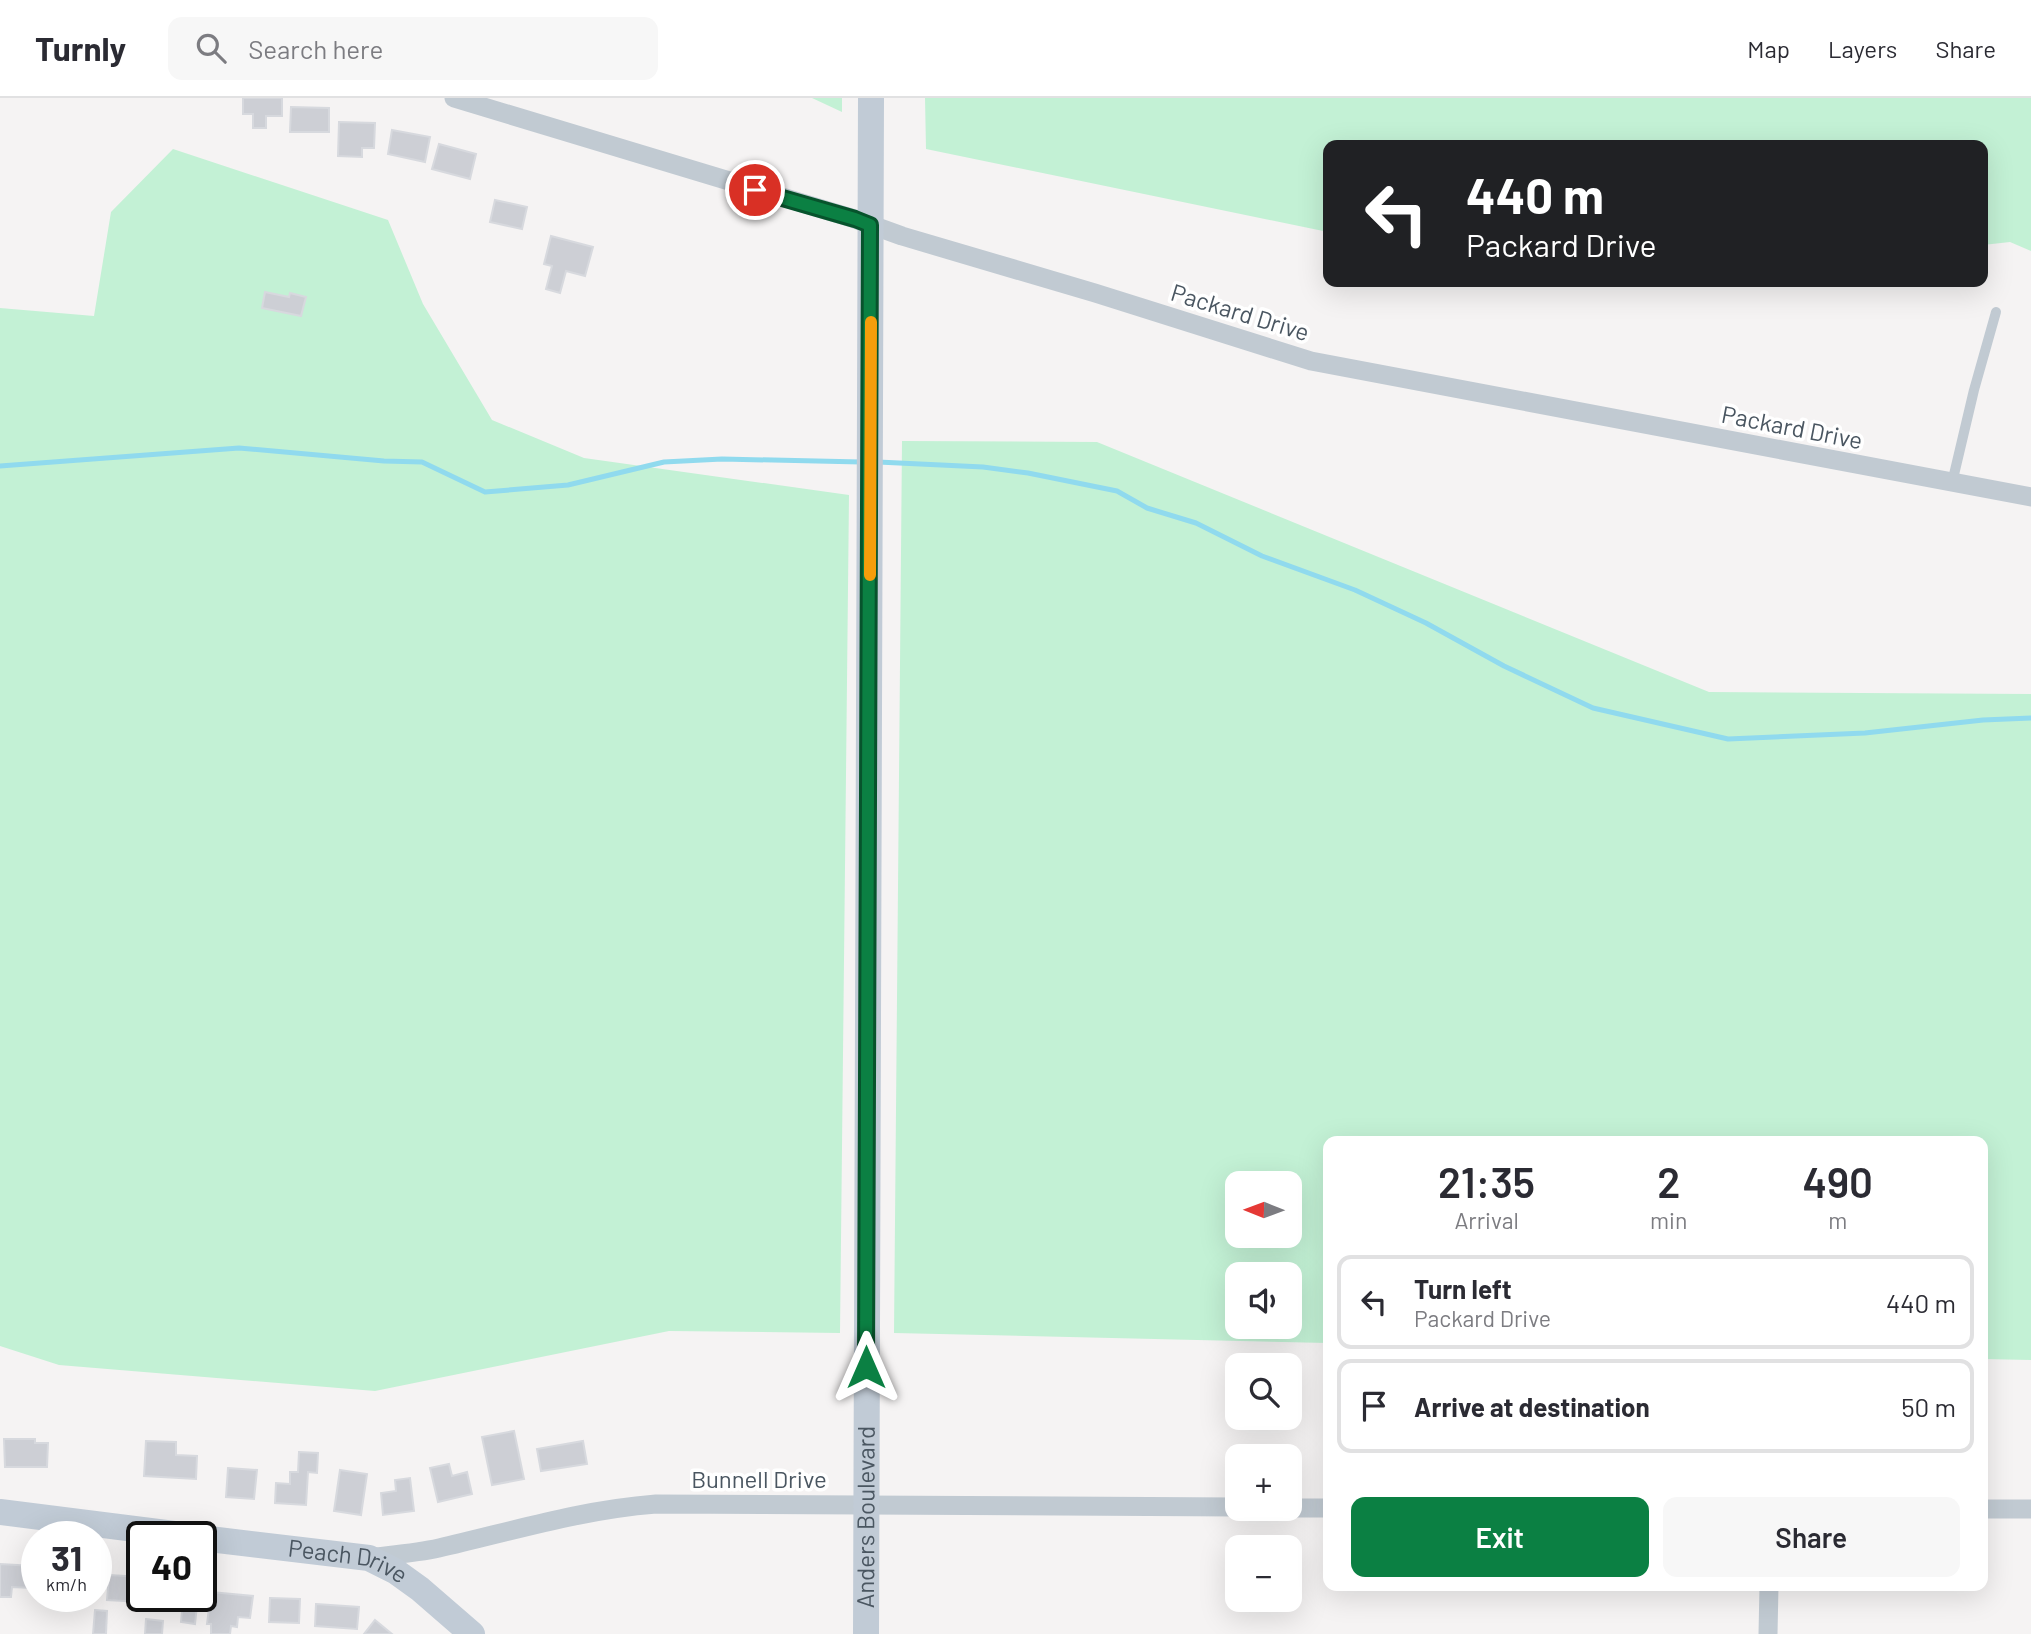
<!DOCTYPE html>
<meta charset="utf-8">
<style>
body{margin:0;font-family:Barlow,sans-serif;background:#f7f7f7;color:#2b2b33;height:100vh;display:flex;flex-direction:column;font-size:26px;white-space:nowrap}
*{box-sizing:border-box;margin:0}
p{font-size:23px;color:#7c7c81}
.icon{flex:none;width:38px;height:38px;fill:none;stroke:currentColor;stroke-width:2;stroke-linecap:round;stroke-linejoin:round}
.map{position:relative;flex:1;overflow:hidden}
.drawer{position:absolute;left:1323px;top:1038px;width:665px;height:455px;display:flex;flex-direction:column;background:#fff;border-radius:14px;box-shadow:0 7px 28px #0002}
.drawer>*{flex:none}
.guide{position:absolute;left:1323px;top:42px;width:665px;height:147px;border-radius:14px;box-shadow:0 7px 28px #0002;background:#202124;color:#fff;overflow:hidden}
.needle{width:46px;rotate:271deg}
.controls{position:absolute;left:1225px;top:1073px;display:grid;gap:14px}
.controls a{display:grid;place-items:center;width:77px;height:77px;border-radius:14px;background:#fff;box-shadow:0 7px 28px #0002;font-size:35px}
.speed{position:absolute;left:21px;top:1423px;display:flex;gap:14px;font-size:35px;font-weight:700;text-align:center}
.speed>*{display:grid;place-content:center;width:91px;height:91px;border-radius:50%;background:#fff;box-shadow:0 7px 28px #0002;line-height:1}
.speed small{font-size:18px;font-weight:400}
.speed .limit{border:4px solid #111;border-radius:10px;background:#fff;color:#111}
.pin{position:absolute;display:grid;place-items:center;width:60px;height:60px;color:#fff;margin:-30px;border:4px solid #fff;border-radius:50%;box-shadow:0 2px 7px #0007}
.me{position:absolute;width:77px;margin:-38px;rotate:0deg;stroke-linejoin:round;filter:drop-shadow(0 0 5px #0008)}
.turn{display:flex;align-items:center;gap:24px;height:147px;padding:0 28px;font-size:32px}
.turn .icon{width:91px;height:91px;stroke-width:2.5}
.turn b{display:block;font-size:49px;line-height:60px}
.eta{display:flex;justify-content:space-evenly;align-items:center;height:119px;text-align:center}
.eta b{font-size:42px;font-weight:600;line-height:49px}
.action{display:flex;gap:14px;margin-top:auto;padding:14px 28px}
.action a{flex:1;height:80px;border-radius:14px;background:#0b8043;color:#fff;font-size:28px;font-weight:600;line-height:80px;text-align:center}
.action a+a{background:#f7f7f7;color:#2b2b33}
ul{padding:0;list-style:none}
li{display:flex;align-items:center;gap:21px;height:94px;margin:0 14px 10px;padding:0 14px;border:4px solid #e1e1e2;border-radius:14px}
li div{flex:1}
li b{display:block;font-size:26px}
li em{font-style:normal}
header{display:flex;align-items:center;gap:42px;box-sizing:border-box;height:98px;padding:0 35px;background:#fff;border-bottom:2px solid #e1e1e2}
header strong{font-size:33px}
nav{display:flex;gap:38px;margin-inline-start:auto;font-size:24px}
.search{width:490px;height:63px;background:#f7f7f7;display:flex;align-items:center;gap:18px;box-sizing:border-box;padding:0 24px;border-radius:14px;color:#7c7c81;font-size:26px}
.map>svg:first-child{display:block}
.green{fill:#c3f1d5;fill-rule:evenodd}
.lines{fill:none;stroke-linecap:round;stroke-linejoin:round}
.stream{stroke:#90daee;stroke-width:5}
.building{fill:#cdcfd5;stroke:#d7d9de;stroke-width:2}
.lane{stroke:#c1cad2;stroke-width:10}
.street{stroke:#c1cad2;stroke-width:19}
.secondary{stroke:#c1cbd6;stroke-width:26}
.route-casing{stroke:#07532c;stroke-width:18}
.route{stroke:#0b8043;stroke-width:12}
.slow{stroke:#f59e0b;stroke-width:12}
.labels{text-anchor:middle;stroke-width:7;stroke-linejoin:round;paint-order:stroke}
.street-label{font-size:24px;fill:#4a5661;stroke:#fff}
</style>
<header>
<strong>Turnly</strong>
<div class="search"><svg class="icon" aria-label="search" viewBox="0 0 24 24"><circle cx="10" cy="10" r="6"/><path d="M15 15l6 6"/></svg>Search here</div>
<nav><a>Map</a><a>Layers</a><a>Share</a></nav>
</header>
<div class="map">
<svg width="2031" height="1536" viewBox="0 0 2031 1536">
<rect width="100%" height="100%" fill="#f5f3f3"/>
<path class="green" d="M812 0H842V14Z
M925 0H2031V153L2010 144 1983 147V47H1328V134L926 51Z
M173 51 388 122 423 206 492 322 584 360 849 397 840 1235 669 1233 375 1293 59 1267 0 1248V210L94 218 111 114Z
M902 343 1097 344 1709 594 2031 596V1262L1983 1261V1043H1328V1245L894 1235ZM1290 1085V1138H1237V1085ZM1237 1176H1290V1228H1237Z"/>
<g class="lines">
<path class="stream" d="M878 364 983 369 1028 375 1117 393 1147 410 1196 425 1262 458 1355 492 1426 525 1504 568 1593 610 1728 641 1865 635 1983 622 2031 620
M0 368 239 350 384 363 422 364 485 394 568 387 664 364 722 361 861 364"/>
</g>
<path class="building" d="M243 0H282V18H266V30H253V16H243Z
M291 9 329 10V34H290Z
M339 24 375 25 374 50H362V59L338 58Z
M392 32 430 39 425 64 388 56Z
M439 46 476 56 470 81 432 71Z
M495 102 527 109 522 131 490 124Z
M551 138 593 149 585 178 566 173 560 195 546 191 552 168 544 166Z
M265 194 289 199 290 195 306 199 301 218 262 210Z
M514 1333 524 1381 492 1387 482 1339Z
M4 1341H35V1345H48L47 1369H5Z
M146 1343 176 1344V1357L197 1358 196 1381 144 1378Z
M583 1343 587 1366 541 1373 537 1351Z
M299 1354 318 1355 317 1375 308 1374 306 1407 275 1405 276 1385 290 1386V1374H298Z
M449 1366 452 1378 467 1374 472 1396 438 1404 430 1370Z
M228 1370 257 1372 254 1401 226 1399Z
M340 1372 367 1376 361 1417 334 1413Z
M410 1380 414 1413 383 1417 381 1395 396 1393 395 1382Z
M0 1466 33 1468 31 1490 12 1489 11 1499H0Z
M109 1477 142 1479V1504L107 1502Z
M211 1494 253 1498 250 1520 238 1519 237 1529 231 1528 230 1536H211V1526H207Z
M152 1498H198L195 1526 181 1524 182 1513 151 1510Z
M270 1500 300 1501 299 1525 269 1524Z
M316 1506 359 1509 357 1531 315 1528Z
M95 1512 107 1513 106 1536H93Z
M146 1521 163 1523 162 1536H145Z
M375 1522 392 1536H364Z"/>
<g class="lines">
<path class="lane" d="M1952 385 1974 292 1996 214"/>
<path class="street" d="M454 0 855 121 902 138 1095 195 1311 263 2031 399
M1290 1410H1328
M1983 1411H2031
M369 1460C392 1457 416 1455 439 1450 513 1433 580 1412 656 1406L1237 1409
M1768 1536 1769 1488"/>
<g class="secondary">
<path d="M0 1414 190 1438"/>
<path id="s1" d="M201 1440 369 1460 395 1473 420 1491 472 1536"/>
<path id="s2" d="M866 1536 871 0"/>
</g>
</g>
<g class="lines">
<defs>
<path id="route" d="M755 92 855 121 870 127 866 1269"/>
</defs>
<use href="#route" class="route-casing"/>
<use href="#route" class="route"/>
<path class="slow" d="M870 477 871 224"/>
</g>
<g class="labels">
<g class="street-label">
<text transform="translate(1240 215) rotate(17)" y="8">Packard Drive</text>
<text transform="translate(1792 330) rotate(11)" y="8">Packard Drive</text>
<text x="759" y="1390">Bunnell Drive</text>
<text dy="8" stroke="none"><textPath href="#s2" startOffset="117">Anders Boulevard</textPath></text>
<text dy="8" stroke="none"><textPath href="#s1" startOffset="149">Peach Drive</textPath></text>
</g>
</g>
</svg>
<div class="controls">
<a><svg class="needle" viewBox="-14 -14 28 28"><path d="M0-13l5 13h-10z" fill="#e53935"/><path d="M0 13l5-13h-10z" fill="#7c7c81"/></svg></a>
<a><svg class="icon" aria-label="sound" viewBox="0 0 24 24"><path d="M4 9h4l5-4v14l-5-4H4zM17 9q2 3 0 6"/></svg></a>
<a><svg class="icon" aria-label="search" viewBox="0 0 24 24"><circle cx="10" cy="10" r="6"/><path d="M15 15l6 6"/></svg></a>
<a>+</a>
<a>−</a>
</div>
<div class="speed"><div>31<small>km/h</small></div><div class="limit">40</div></div>
<div class="pin" style="left:755px;top:92px;background:#d93025"><svg class="icon" aria-label="arrive" viewBox="0 0 24 24"><path d="M6 21V4h12l-3 4 3 4H6"/></svg></div>
<svg class="me" style="left:866px;top:1269px" viewBox="-20 -20 40 40"><path d="M0-17L14 15 0 8-14 15z" fill="#0b8043" stroke="#fff" stroke-width="4"/></svg>
<div class="guide">
<div class="turn"><svg class="icon" aria-label="left" viewBox="0 0 24 24"><path d="M17 20v-9H6M10 6l-5 5 5 5"/></svg><div><b>440 m</b>Packard Drive</div></div>
</div>
<section class="drawer">
<div class="eta">
<div><b>21:35</b><p>Arrival</p></div>
<div><b>2</b><p>min</p></div>
<div><b>490</b><p>m</p></div>
</div>
<ul>
<li><svg class="icon" aria-label="left" viewBox="0 0 24 24"><path d="M17 20v-9H6M10 6l-5 5 5 5"/></svg><div><b>Turn left</b><p>Packard Drive</p></div><em>440 m</em></li>
<li><svg class="icon" aria-label="arrive" viewBox="0 0 24 24"><path d="M6 21V4h12l-3 4 3 4H6"/></svg><div><b>Arrive at destination</b></div><em>50 m</em></li>
</ul>
<div class="action"><a>Exit</a><a>Share</a></div>
</section>
</div>
